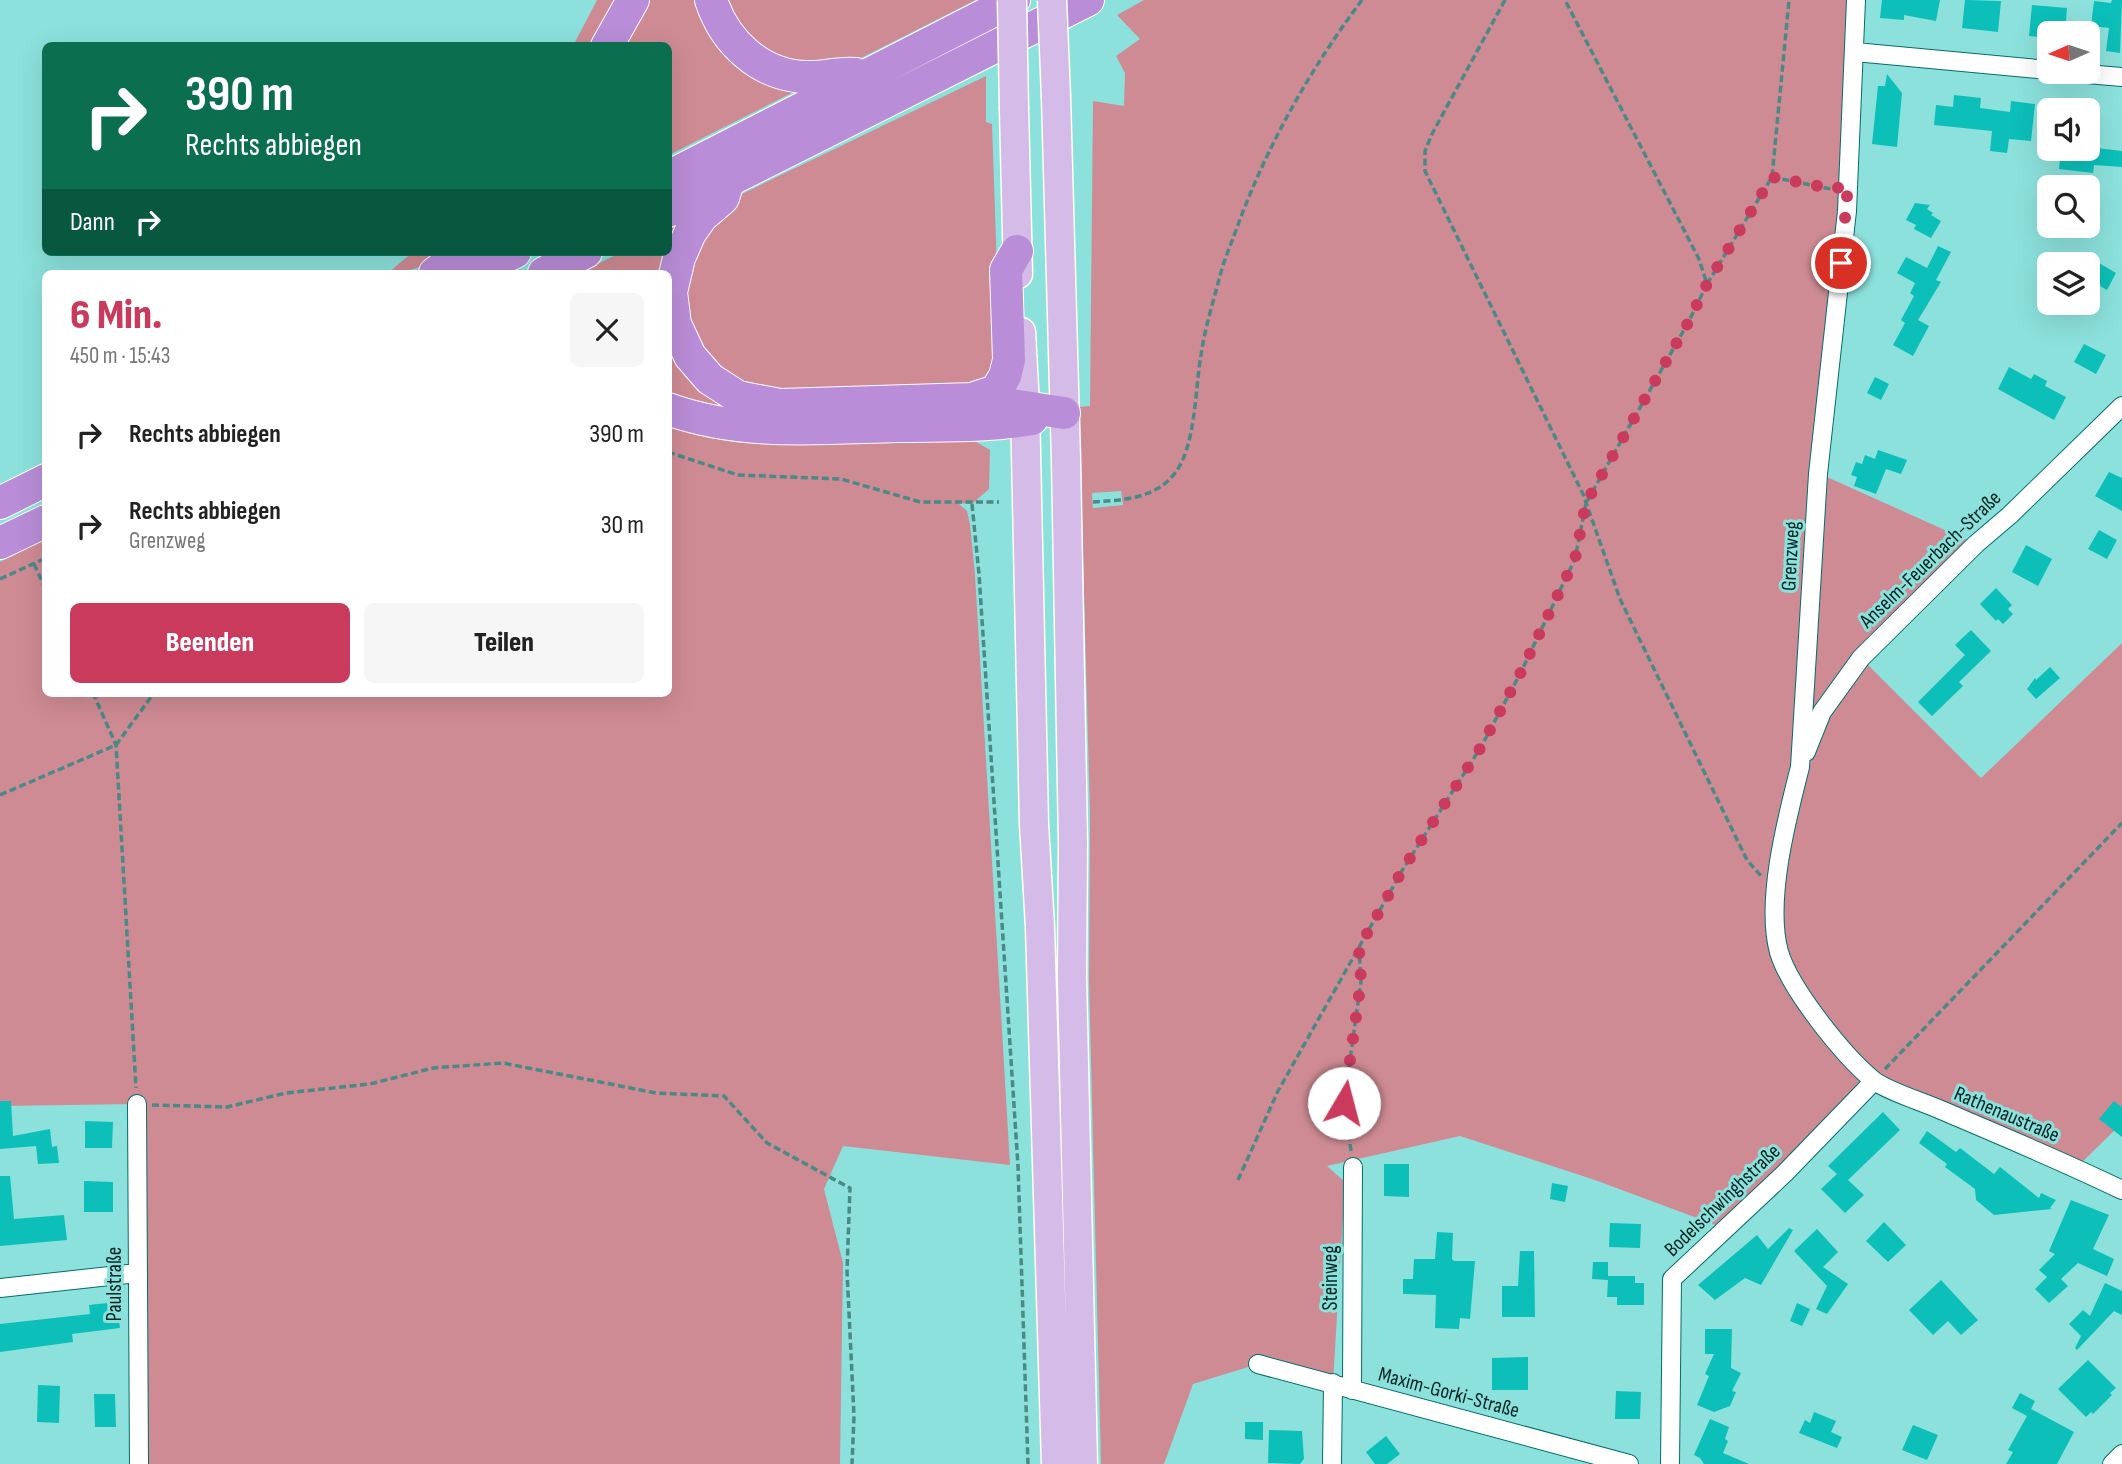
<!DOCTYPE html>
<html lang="de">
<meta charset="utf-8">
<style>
body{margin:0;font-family:"Sofia Sans Condensed",sans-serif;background:#f6f6f6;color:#222;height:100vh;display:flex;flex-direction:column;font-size:26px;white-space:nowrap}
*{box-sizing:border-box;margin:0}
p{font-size:23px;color:#767676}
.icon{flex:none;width:38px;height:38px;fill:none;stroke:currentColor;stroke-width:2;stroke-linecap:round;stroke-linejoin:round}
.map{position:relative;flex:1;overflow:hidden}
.sheet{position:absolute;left:42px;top:270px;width:630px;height:427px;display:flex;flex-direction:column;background:#fff;border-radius:10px;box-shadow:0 7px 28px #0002}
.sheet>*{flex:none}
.banner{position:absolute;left:42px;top:42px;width:630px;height:214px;border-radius:10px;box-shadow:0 7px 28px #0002;background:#0b6e4f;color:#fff;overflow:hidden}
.needle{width:46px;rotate:267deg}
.buttons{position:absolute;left:2037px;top:21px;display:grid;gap:14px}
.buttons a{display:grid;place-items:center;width:63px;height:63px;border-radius:10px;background:#fff;box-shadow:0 7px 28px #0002;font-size:35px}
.pin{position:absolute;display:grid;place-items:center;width:60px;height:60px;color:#fff;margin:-30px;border:4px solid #fff;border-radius:50%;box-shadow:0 2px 7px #0007}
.me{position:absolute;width:77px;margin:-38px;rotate:8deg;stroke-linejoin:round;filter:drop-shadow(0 0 5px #0008)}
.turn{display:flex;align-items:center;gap:24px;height:147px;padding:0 28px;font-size:32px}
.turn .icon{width:91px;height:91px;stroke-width:2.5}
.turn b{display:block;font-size:49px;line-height:60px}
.then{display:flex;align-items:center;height:66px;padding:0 28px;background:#0003;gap:14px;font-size:26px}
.round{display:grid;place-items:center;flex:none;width:74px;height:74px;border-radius:10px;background:#f6f6f6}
.summary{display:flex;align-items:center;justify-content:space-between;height:119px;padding:0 28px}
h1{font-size:42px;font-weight:800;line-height:52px;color:#ca3a5d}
.button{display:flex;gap:14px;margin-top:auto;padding:14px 28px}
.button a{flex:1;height:80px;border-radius:10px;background:#ca3a5d;color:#fff;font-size:28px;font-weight:800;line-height:80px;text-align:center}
.button a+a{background:#f6f6f6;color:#222}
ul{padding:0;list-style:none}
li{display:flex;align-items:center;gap:21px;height:91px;padding:0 28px}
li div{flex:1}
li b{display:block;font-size:26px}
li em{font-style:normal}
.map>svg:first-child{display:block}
.green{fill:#cf8b94;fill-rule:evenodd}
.building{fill:#0cbfb9}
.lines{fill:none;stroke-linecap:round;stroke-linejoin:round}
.street-casing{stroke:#016e6b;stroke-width:20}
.primary-casing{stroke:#fff;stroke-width:31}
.highway-casing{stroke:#fff;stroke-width:34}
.path{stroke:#4b8986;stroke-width:3.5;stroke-dasharray:7 3.5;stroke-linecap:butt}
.street{stroke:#fff;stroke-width:18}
.primary{stroke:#d5bbe7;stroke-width:28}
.highway{stroke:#b98dd7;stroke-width:32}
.primary-bridge-casing{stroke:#fff;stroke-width:31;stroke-linecap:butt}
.primary-bridge{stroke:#d5bbe7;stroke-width:28}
.route{stroke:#ca3a5d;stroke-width:12;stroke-dasharray:0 21.6}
.labels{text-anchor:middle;stroke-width:6;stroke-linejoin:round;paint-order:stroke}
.street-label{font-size:21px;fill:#002321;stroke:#8ce1dc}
</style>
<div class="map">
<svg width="2122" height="1464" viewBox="0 0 2122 1464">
<rect width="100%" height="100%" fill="#8ce1dc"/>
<path class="green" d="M597 0H976L669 155 668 46H573Z
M1144 0H1856L1818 473 1976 544 1861 658 1981 778 2122 643V1123L2076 1168 1874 1081 1724 1228 1595 1180 1460 1136 1327 1166 1345 1182 1333 1383 1258 1364 1193 1384 1164 1464H1101L1089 980 1090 814 1079 407 1090 406 1093 101 1124 106 1125 73 1116 56 1140 39 1117 15ZM1121 491 1123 505 1093 508 1092 493Z
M986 76V122L992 124 1000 358 968 437 990 450 989 489 972 504 958 503 967 511 970 524 975 575 1010 1165 843 1146 824 1189 843 1263 840 1464H147L137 1104 0 1106V562L45 539 46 693H668V273H579L622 252H668L669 229Z
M413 252H470L400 273H388Z"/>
<path class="building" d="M1882 0H1940L1936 21 1904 15V20L1880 18Z
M1965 0 2001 1 1998 32 1962 28Z
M2112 0H2122L2120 53 2106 51 2109 28 2091 26 2094 1 2111 3Z
M2032 5 2067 8 2065 33H2049V38L2029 36Z
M1887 74 1902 93 1897 147 1872 144 1878 86H1885Z
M1954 95 1981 98 1980 108 2010 112 2011 101 2035 104 2031 141 2009 139 2007 153 1990 151 1992 131 1934 125 1936 105 1953 107Z
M2088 147 2122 151V167L2094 165 2093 173 2059 169 2061 149H2088Z
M1915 203 1930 205 1927 209 1933 213 1931 215 1941 221 1931 238 1914 229 1916 225 1906 220Z
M1938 246 1951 252 1936 280 1941 282 1918 320 1929 326 1913 356 1893 345 1905 323 1901 320 1914 296 1910 293 1915 283 1897 273 1906 257 1927 268Z
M2099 263 2116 273 2107 290 2093 282 2094 270Z
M2084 344 2106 355 2096 374 2074 362Z
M2009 367 2031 379 2034 374 2047 381 2045 386 2066 397 2054 420 1998 389Z
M1875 377 1889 384 1881 400 1867 393Z
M1878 450 1907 460 1901 474 1886 469 1876 494 1854 486 1857 477 1851 475 1856 462 1862 464 1865 455 1875 459Z
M2109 472 2122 478V511L2095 496Z
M2099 530 2117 540 2107 559 2088 549Z
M2026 545 2052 559 2038 586 2012 572Z
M1996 588 2012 605 2008 609 2013 614 2003 624 1998 619 1996 621 1980 604Z
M1971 630 1991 651 1959 682 1963 686 1932 716 1918 702 1965 655 1955 645Z
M2050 667 2060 678 2036 699 2027 689 2035 678 2036 680Z
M0 1101H11L13 1136 50 1129 52 1147 57 1146 59 1163 38 1164 36 1146 0 1149Z
M2114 1101 2122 1107V1137L2099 1119Z
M1883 1112 1900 1130 1848 1180 1864 1195 1845 1213 1821 1189 1837 1174 1828 1166Z
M85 1121 113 1122 112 1148H85Z
M1927 1131 1956 1152 1960 1148 1994 1174 2000 1167 2039 1198 2041 1193 2056 1200 2050 1208 2052 1209 1994 1215 1976 1200 1975 1189 1945 1167 1947 1164 1919 1143Z
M1384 1164H1409V1197L1384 1196Z
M0 1176H10L14 1219 64 1215 67 1240 0 1246Z
M84 1181 113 1182V1212H84Z
M1552 1183 1568 1186 1565 1202 1550 1199Z
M2071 1200 2109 1215 2093 1249 2114 1259 2107 1276 2078 1263 2061 1279 2068 1286 2049 1303 2035 1289 2047 1277 2039 1270 2055 1254 2049 1251Z
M1884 1222 1906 1245 1888 1262 1866 1241Z
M1610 1223 1641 1224 1640 1248 1609 1247Z
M1789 1228 1793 1230 1761 1285 1745 1278 1715 1300 1698 1285 1757 1235 1768 1249Z
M1817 1229 1838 1252 1823 1267 1848 1284 1827 1314 1816 1309 1827 1286 1794 1251Z
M1437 1232 1453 1233 1452 1259 1454 1261H1475L1470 1319 1460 1318 1459 1329 1435 1328 1436 1295 1403 1294V1279H1413L1414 1259H1435Z
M1520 1251H1534L1535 1317H1502V1286H1518Z
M1593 1262H1608V1276H1635V1283H1644V1305H1617V1297H1607L1608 1280 1592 1279Z
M1941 1280 1978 1320 1961 1335 1948 1321 1933 1335 1909 1310Z
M2105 1283 2122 1291V1315L2114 1311 2077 1350 2075 1348 2081 1336 2069 1324 2083 1310 2090 1316Z
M117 1302 120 1328 72 1334 73 1342 0 1352V1324L90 1314 89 1305Z
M1797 1303 1810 1309 1802 1326 1790 1321Z
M1705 1329H1732L1731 1368 1741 1373 1732 1391 1736 1392 1730 1406 1714 1412 1697 1405 1709 1376 1705 1374 1714 1354H1705Z
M1528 1357V1390H1492V1358Z
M2088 1360 2116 1388 2110 1393 2112 1395 2093 1414 2091 1412 2086 1417 2058 1389Z
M38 1385 60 1386 59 1423 37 1422Z
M1616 1391 1641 1392 1640 1419H1615Z
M2020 1393 2035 1401 2031 1409 2074 1432 2057 1464H2006L2013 1452 2008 1450 2027 1416 2012 1408Z
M94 1394H115L116 1427H95Z
M1814 1412 1836 1421 1831 1432 1842 1437 1837 1448 1799 1433 1805 1420 1810 1423Z
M1710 1419 1729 1427 1725 1439 1728 1441 1723 1453 1749 1464H1704L1700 1458 1694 1455Z
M1245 1422H1263V1440L1245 1439Z
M1913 1425 1938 1435 1927 1460 1902 1450Z
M1269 1430 1302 1431 1304 1459 1300 1464 1268 1463Z
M1386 1436 1400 1454 1387 1464H1375L1366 1452Z"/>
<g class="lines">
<defs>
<path id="street" d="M1856 0 1847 211 1818 474 1800 767C1787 818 1765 901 1779 952 1790 989 1843 1055 1873 1080 1887 1091 1923 1102 1941 1110 2002 1136 2062 1161 2122 1190
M1855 52 2049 70
M2063 72 2122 77
M1806 752 1822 712 1861 658 1976 544 2010 515 2122 406
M137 1104 139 1464
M0 1288 137 1273
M1258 1364 1629 1464
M1352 1390 1353 1167
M1332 1464 1333 1383
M1670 1464 1672 1279 1785 1173 1874 1081
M2112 1464 2122 1454"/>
<path id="primary" d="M1056 97 1066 460 1073 842 1072 977 1083 1464
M1014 109 1018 274
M1021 332 1025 406 1034 824 1040 927 1056 1464"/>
<path id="highway" d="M711 0C725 43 761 76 807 77 824 78 839 72 856 74
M607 46 633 0
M668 177 1014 0
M728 182 723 198 702 216 690 233 679 258 671 292 675 324 690 356 710 379 738 397 780 405 972 399 1064 413
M668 211 1088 0
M435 273 464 252
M472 273 515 252
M544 273 586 252
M972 399 996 391 1005 376 1009 360 1006 270 1017 251
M668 409C742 436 821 428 898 426 942 425 988 427 1032 419
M0 503 46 480
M0 543 46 521"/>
</defs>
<use href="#street" class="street-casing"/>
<use href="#primary" class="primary-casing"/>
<use href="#highway" class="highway-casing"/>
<path class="path" d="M1505 0 1432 134 1425 151V171L1583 494 1620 599 1747 860 1761 876
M1772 177 1831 189
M1707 284 1772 177 1789 0
M668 452 738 475 841 479 920 502H999
M1093 502C1122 500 1156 499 1175 473 1196 446 1195 389 1201 355 1205 327 1214 299 1221 272 1226 255 1233 239 1239 222 1269 142 1311 68 1362 0
M972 504 979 574 1018 1166 1028 1464
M34 564 46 590
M0 579 46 558
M93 693 116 745 136 1088
M0 795 116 745 154 693
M1885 1069 2122 823
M152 1105 227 1107 286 1093 370 1084 433 1068 503 1063 656 1093 724 1096 767 1143 850 1188 847 1271 854 1416 852 1464
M1351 1151 1344 1103 1361 981 1359 948
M1238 1180 1278 1091 1403 869 1481 747 1521 672 1575 559 1586 503 1689 321 1707 284 1699 259 1565 0"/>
<use href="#street" class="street"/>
<use href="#primary" class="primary"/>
<use href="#highway" class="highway"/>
<defs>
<path id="primary-bridge" d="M1012 0 1014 109
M1052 0 1056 97"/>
</defs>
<use href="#primary-bridge" class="primary-bridge-casing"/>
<use href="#primary-bridge" class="primary-bridge"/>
</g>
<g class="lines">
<path class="route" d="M1344 1103 1361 981 1359 948 1403 869 1481 747 1521 672 1575 559 1586 503 1689 321 1707 284 1772 177 1834 189 1848 185 1841 263"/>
</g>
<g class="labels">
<g class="street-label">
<text transform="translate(1790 556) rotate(-87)" y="7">Grenzweg</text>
<text transform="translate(1930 559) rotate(-44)" y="7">Anselm-Feuerbach-Straße</text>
<text transform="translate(2007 1114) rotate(23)" y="7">Rathenaustraße</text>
<text transform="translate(1722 1200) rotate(-44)" y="7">Bodelschwinghstraße</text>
<text transform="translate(1330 1278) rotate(-90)" y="7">Steinweg</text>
<text transform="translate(114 1284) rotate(-90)" y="7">Paulstraße</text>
<text transform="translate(1449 1392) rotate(15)" y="7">Maxim-Gorki-Straße</text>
</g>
</g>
</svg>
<div class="buttons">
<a><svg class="needle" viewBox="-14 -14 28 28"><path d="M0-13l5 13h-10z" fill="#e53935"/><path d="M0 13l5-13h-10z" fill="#767676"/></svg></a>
<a><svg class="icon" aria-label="sound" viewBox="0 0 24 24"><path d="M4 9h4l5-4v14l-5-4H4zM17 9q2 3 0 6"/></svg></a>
<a><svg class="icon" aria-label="search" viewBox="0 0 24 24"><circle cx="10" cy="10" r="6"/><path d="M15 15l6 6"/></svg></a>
<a><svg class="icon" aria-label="layers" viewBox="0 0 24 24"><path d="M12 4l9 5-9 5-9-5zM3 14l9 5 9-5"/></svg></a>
</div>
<div class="pin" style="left:1841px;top:263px;background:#d93025"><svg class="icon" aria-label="arrive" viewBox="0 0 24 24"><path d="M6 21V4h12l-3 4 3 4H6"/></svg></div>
<svg class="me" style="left:1344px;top:1103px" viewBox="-20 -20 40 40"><circle r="19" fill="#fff"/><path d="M0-13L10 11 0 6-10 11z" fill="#ca3a5d"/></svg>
<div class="banner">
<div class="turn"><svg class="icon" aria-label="right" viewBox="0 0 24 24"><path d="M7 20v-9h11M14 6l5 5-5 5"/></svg><div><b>390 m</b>Rechts abbiegen</div></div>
<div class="then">Dann<svg class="icon" aria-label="right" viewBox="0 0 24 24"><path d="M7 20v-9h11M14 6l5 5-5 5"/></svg></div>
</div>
<section class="sheet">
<div class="summary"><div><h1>6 Min.</h1><p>450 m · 15:43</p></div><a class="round"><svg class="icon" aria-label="close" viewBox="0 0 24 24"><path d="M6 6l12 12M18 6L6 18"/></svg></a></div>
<ul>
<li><svg class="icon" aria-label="right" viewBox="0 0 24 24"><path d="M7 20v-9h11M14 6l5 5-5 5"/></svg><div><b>Rechts abbiegen</b></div><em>390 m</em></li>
<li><svg class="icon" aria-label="right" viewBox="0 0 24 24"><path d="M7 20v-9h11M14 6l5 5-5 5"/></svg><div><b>Rechts abbiegen</b><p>Grenzweg</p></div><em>30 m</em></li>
</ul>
<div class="button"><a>Beenden</a><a>Teilen</a></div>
</section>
</div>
